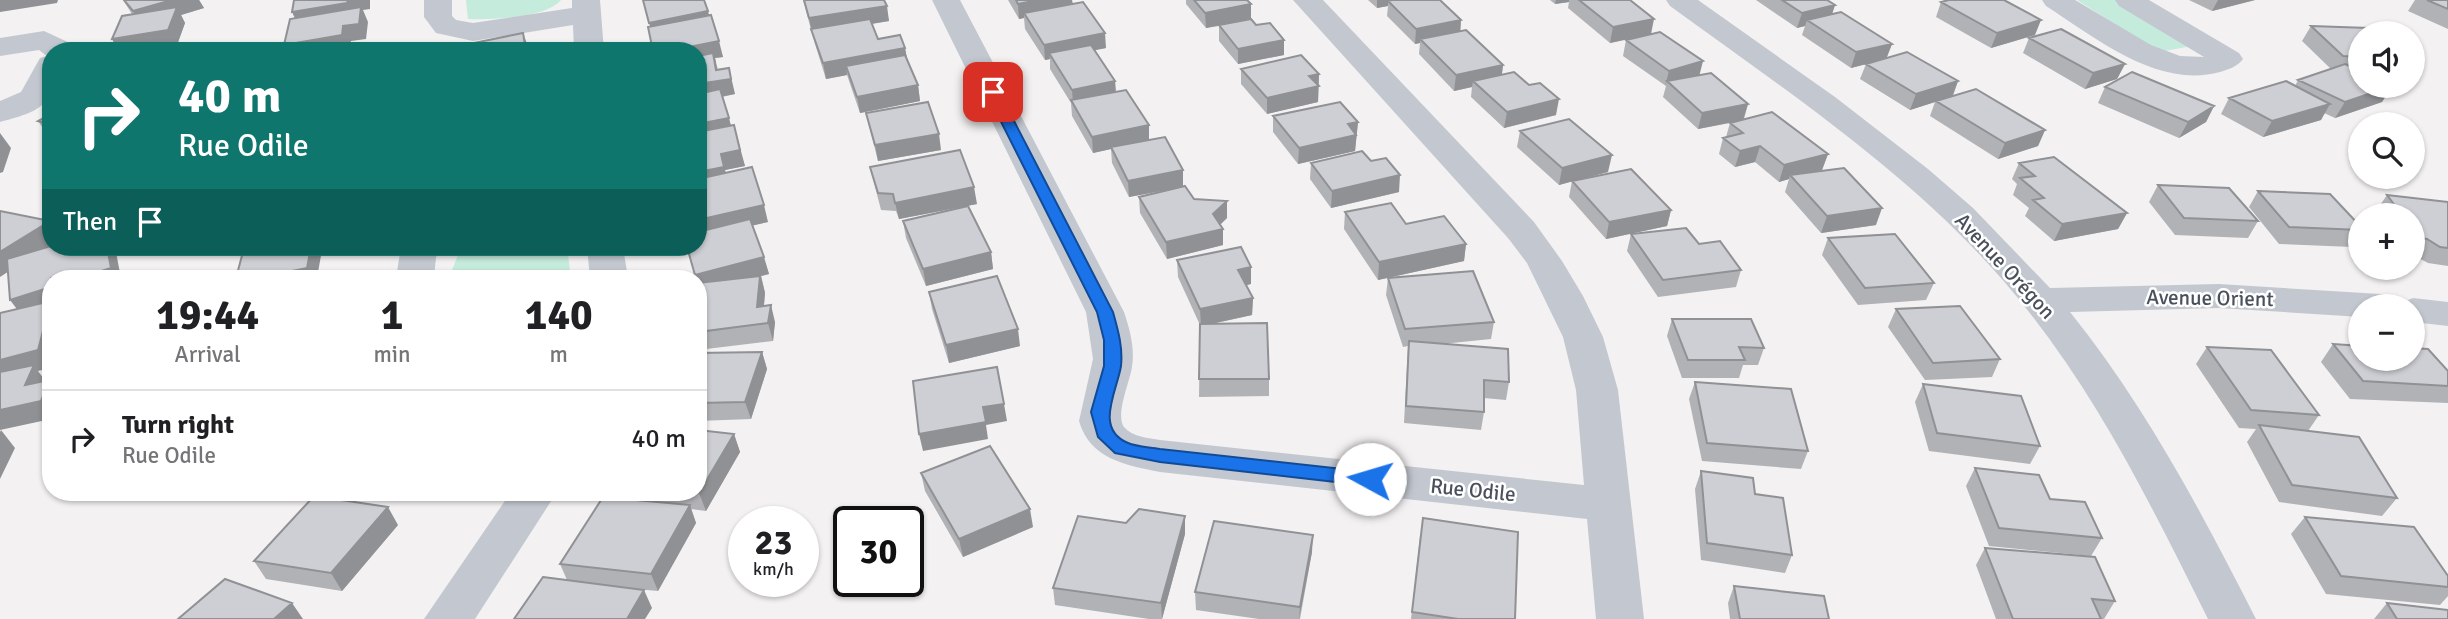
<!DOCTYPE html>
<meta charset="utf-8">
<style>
body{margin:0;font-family:Signika,sans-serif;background:#f2f2f2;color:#202124;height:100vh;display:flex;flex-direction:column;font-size:26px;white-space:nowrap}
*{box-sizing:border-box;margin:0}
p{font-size:23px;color:#757577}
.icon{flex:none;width:38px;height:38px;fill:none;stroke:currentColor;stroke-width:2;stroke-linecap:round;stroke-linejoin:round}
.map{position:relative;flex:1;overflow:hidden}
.sheet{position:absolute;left:42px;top:270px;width:665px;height:231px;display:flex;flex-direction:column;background:#fff;border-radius:28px;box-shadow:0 2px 5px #0004}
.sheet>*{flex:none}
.hud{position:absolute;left:42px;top:42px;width:665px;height:214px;border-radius:28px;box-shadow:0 2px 5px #0004;background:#0f766e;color:#fff;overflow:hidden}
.fabs{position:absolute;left:2348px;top:21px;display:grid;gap:14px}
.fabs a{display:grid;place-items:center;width:77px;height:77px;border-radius:50%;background:#fff;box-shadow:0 2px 5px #0004;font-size:35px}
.speed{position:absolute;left:728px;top:506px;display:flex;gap:14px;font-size:35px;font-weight:700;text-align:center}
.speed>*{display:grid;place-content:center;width:91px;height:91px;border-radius:50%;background:#fff;box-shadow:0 2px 5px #0004;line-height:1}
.speed small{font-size:18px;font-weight:400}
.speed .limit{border:4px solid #111;border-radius:10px;background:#fff;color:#111}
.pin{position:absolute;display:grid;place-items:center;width:60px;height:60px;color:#fff;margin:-30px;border-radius:14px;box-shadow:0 4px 10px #0006}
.me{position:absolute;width:77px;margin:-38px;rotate:276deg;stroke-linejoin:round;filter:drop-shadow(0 0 5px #0008)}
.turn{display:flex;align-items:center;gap:24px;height:147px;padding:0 21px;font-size:32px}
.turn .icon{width:91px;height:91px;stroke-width:2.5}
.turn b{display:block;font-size:49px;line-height:60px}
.then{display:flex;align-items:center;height:66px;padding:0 21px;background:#0003;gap:14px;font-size:26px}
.eta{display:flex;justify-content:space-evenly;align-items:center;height:119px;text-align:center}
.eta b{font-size:42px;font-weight:700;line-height:49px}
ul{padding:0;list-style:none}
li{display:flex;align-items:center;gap:21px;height:98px;padding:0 21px;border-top:2px solid #e0e0e0}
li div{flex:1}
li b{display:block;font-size:26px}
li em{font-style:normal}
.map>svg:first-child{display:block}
.green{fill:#c5ebdc}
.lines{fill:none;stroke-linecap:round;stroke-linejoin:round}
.minor{fill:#c3c8d0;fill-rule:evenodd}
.wall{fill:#b1b2b6}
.shaded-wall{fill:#909194}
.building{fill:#cecfd4;stroke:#909194;stroke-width:2}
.route{fill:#1a73e8;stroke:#114b97;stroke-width:2}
.labels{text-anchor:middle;stroke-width:5;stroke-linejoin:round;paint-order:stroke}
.street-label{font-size:21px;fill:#4a505c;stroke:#fff}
</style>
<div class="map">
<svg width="2448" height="619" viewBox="0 0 2448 619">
<rect width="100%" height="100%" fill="#f3f1f1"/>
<path class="green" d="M466 0H561C546 18 491 20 468 19Z
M2077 0H2116L2192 46 2159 52Z
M461 247H567L571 278H449Z"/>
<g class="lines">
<path class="minor" d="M424 0H452V16L456 20 473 23 572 8V0H600L604 51H574L573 25 473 41 436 33 424 17Z
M932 0H960L1124 312C1130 330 1135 348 1132 367 1130 381 1115 415 1124 427 1132 437 1149 438 1160 440L1584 485 1576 390 1563 337 1527 263 1508 238 1293 0H1323L1534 222 1562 261 1583 296 1603 337 1618 390 1644 619H1596L1587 519 1160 472C1125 465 1090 459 1079 421L1093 359 1086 312Z
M1666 0H1698L1835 97 1928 169 1973 208 2050 288 2219 284 2380 294 2394 297 2398 304 2413 298 2448 302V326L2413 322V306H2361V317L2219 308 2070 312C2145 405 2202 513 2256 619H2208C2155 513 2103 406 2029 312 1932 187 1796 98 1670 6Z
M2042 0H2075L2151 45 2180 56 2204 57 2119 6 2115 0H2149L2239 53 2243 59C2237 67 2229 69 2220 72 2157 89 2096 38 2046 6Z
M44 31 70 43 73 51H51C51 102 54 108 0 122V101L21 92 40 58 47 56 39 50 0 56V38Z
M404 247H443L436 257 434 278H396L400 253Z
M587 247H623L628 278H590Z
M511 492H557L475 619H424Z"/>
</g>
<path class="wall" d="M123 0H199L204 8 181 15 185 23 177 45 180 51H110L118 49 132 14Z
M803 0H884L889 21 872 24 878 39 905 48 908 63 918 85 920 101 860 113 847 75 826 79 815 44Z
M1008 0H1072L1073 4 1106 48 1094 50 1115 81 1116 92 1149 140 1183 170V187L1194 199 1227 201V218L1220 225 1223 229V245L1167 259 1140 213 1139 197 1181 187 1129 197 1112 163 1111 149 1093 153 1072 116 1071 103 1050 69V59L1045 60 1025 29 1024 18 1019 19Z
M1186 0H1247L1251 4V19L1256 25 1284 40V55L1238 64 1219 41V26L1206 28 1186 4Z
M1368 0H1440L1461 20 1460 31 1503 65 1502 74 1556 115 1504 128 1471 97 1472 87 1454 91 1419 54 1420 43 1415 44 1387 16 1388 6 1377 8Z
M1550 0H1630L1651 34 1700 75 1748 104 1744 119 1828 154 1822 170 1815 172 1876 225 1821 233 1785 192 1789 179 1779 182 1755 162 1735 167 1719 154 1723 138 1726 137 1730 123 1698 129 1663 97 1666 86 1623 56 1626 40 1648 35 1610 43 1568 8 1569 2 1555 4Z
M1756 0H1827L1835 5 1832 14 1892 44 1887 57 1958 81 1953 96 2045 130 2038 146 1998 159 1930 116 1935 102 1910 110 1860 79 1866 64 1851 68 1802 35 1805 26 1797 28Z
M2189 0H2255L2212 11Z
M2415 0H2448V29L2408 11Z
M1941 2 2035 35 1991 48 1936 17Z
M709 16 723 57 715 58 718 70 735 94 722 97 731 126 745 166 725 170 726 173 768 222 753 225 769 274 761 276 765 293 764 306 775 322 773 341 698 350V51L650 27Z
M2311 26 2361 33V86H2392L2382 102 2335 118 2324 113 2321 120 2263 137 2221 114 2229 98 2295 86 2298 80 2331 69 2302 41Z
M2029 38 2125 64 2117 79 2085 89 2023 53Z
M1241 69 1319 74 1318 102 1267 114 1241 84Z
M2105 87 2214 106 2206 122 2179 138 2098 103Z
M866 113 941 150 878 161Z
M51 114V138L49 137 38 121Z
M1273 116 1358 122 1355 151 1298 164 1273 132Z
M1520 131 1608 172 1579 179 1671 210 1667 226 1606 239 1569 197 1572 181 1559 185 1517 147Z
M1311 163 1399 192 1331 208 1310 179Z
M2019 163 2127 213 2118 229 2054 241 2025 216 2029 208 2013 195 2017 184 2012 179Z
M870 167 977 204 899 219 896 211 881 210Z
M2158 185 2258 221 2248 238 2175 235 2149 202Z
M2258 191 2361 227V234L2352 247 2279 244 2249 207Z
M2387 195 2448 202V266L2428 263 2413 255V215H2378L2376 211Z
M1345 212 1406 224 1466 244 1464 261 1378 280 1344 229Z
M903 221 991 252 993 269 926 286 906 238Z
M1631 234 1741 270 1736 287 1658 297 1627 251Z
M1828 238 1934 283 1926 300 1858 305 1822 255Z
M1177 260 1251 267V284L1246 285 1253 298 1252 315 1212 324 1269 379V396L1199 397 1200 325 1178 277Z
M1388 278 1494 322 1491 339 1442 344 1509 382 1506 400 1484 398V412L1481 430 1404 423 1408 346 1403 347 1386 295Z
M929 292 1020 346 949 363 932 309Z
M1896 309 2000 359 1992 377 1925 380 1888 327Z
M1672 319 1764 348 1758 365H1743L1739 378H1682L1667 336Z
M2333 344 2448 371V403L2350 399 2321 362Z
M2207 347 2319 415 2308 431 2397 498 2382 516 2279 502 2247 442 2256 429 2239 428 2196 364Z
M762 352 767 369 751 419 698 421V353Z
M1695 382 1808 451 1801 469 1702 461 1689 399Z
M1923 384 2040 446 2030 464 1929 451 1915 402Z
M734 434 740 452 706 511 691 509 696 523 658 591 625 588 652 608 567 580 560 564 615 498 613 492H698Z
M1975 468 2050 499 2102 538 2091 556 1989 546 1966 486Z
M1701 471 1792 555 1785 573 1701 560 1695 489Z
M921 473 1033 527 963 557 925 491Z
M1185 516V534L1162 619H1149L1055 605 1053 588Z
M2305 517 2448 576V596L2440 605 2326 594 2291 534Z
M398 525 342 591 266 579 254 561Z
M1420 536 1515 619H1411Z
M1985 548 2115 601 2104 619H1996L1976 565Z
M1312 552 1300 619H1259L1196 610 1195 592Z
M1734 586 1829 619H1730L1728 603Z
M2387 603 2448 619H2374Z"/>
<path class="shaded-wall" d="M0 0H58L57 3 0 12Z
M172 0H199L204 8 181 15 185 23 177 45 180 51H118L112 39 141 26 133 11Z
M348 0H370V9L363 10 368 22 366 39 351 41 349 50 345 51H287L284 45 343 26 299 27 292 12Z
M1038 0H1072L1073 9 1024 13V18L1019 19 1018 4Z
M1377 0H1415L1388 1V6L1377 8Z
M1556 0H1569V2L1555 4Z
M2218 0H2255L2212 11Z
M1251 4V19L1206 28 1205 13Z
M1835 5 1830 20H1807L1805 26 1797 28 1802 13Z
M887 6 889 21 813 33 811 29 812 33 809 18Z
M708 11 712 27 654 38 649 23Z
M1654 19 1651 34 1610 43 1613 27Z
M1461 20 1460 36 1420 39V43L1415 44 1416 29Z
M2041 20 2035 35 1991 48 1997 33Z
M523 33 529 49V51H526Z
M1105 33 1106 48 1052 59 1049 53 1050 59 1045 60 1044 45Z
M1284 40V55L1238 64V49Z
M719 41 723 57 715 58 719 81 729 68 735 94 698 101V51H669Z
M1892 44 1886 59 1851 68 1856 52Z
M905 48 908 64 846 66 847 75 826 79 823 63Z
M1703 61 1699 77 1667 81 1665 86 1669 71Z
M2125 64 2117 79 2085 89 2093 73Z
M1503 65 1501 81H1473L1472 87 1454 91 1456 75Z
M1319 74 1318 102 1267 114V98L1309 76Z
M1115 81 1116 97 1073 103 1072 90Z
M1958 81 1952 97 1936 101 1935 102 1910 110 1916 94Z
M918 85 920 101 860 113 857 97Z
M2392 86 2382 102 2335 118 2345 102Z
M1559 99 1556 115 1504 128 1507 112Z
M1748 104 1743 120 1698 129 1702 113Z
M2330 104 2321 120 2263 137 2272 121Z
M2214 106 2206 122 2179 138 2188 122Z
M729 118 733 134 698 141V124Z
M1358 122 1355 151 1298 164 1299 148 1348 124Z
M734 125 745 166 725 170 728 183 698 190V172L721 154Z
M1149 125V142L1111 147V149L1093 153 1092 137Z
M2045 130 2038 146 1998 159 2005 143Z
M0 133 11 148 3 172 0 173Z
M939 134 941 150 878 161 875 145Z
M1760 146 1755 162 1735 167 1740 151Z
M1828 154 1822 170 1793 178 1790 175 1789 179 1779 182 1784 165Z
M1612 155 1608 172 1559 185 1562 168Z
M1183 170V187L1129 197 1128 181Z
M1400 175 1399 192 1331 208 1332 191Z
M974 187 977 204 899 219 895 203Z
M1227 201V218L1213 231V214Z
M764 205 768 222 698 238V220Z
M1882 208 1876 225 1821 233 1827 216Z
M1671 210 1667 226 1606 239 1609 222Z
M2127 213 2118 229 2054 241 2062 224Z
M50 221 51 222V244L0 277V252Z
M1223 229V245L1167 259 1166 242Z
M1466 244 1464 261 1378 280 1379 262Z
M107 247H115L121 278H79Z
M311 247H320L322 250 317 278H258Z
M991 252 993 269 926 286 923 269Z
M764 257 769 274 761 276 765 293 762 324 757 307 698 285V278H696L695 275Z
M1251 267V284L1238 287V270Z
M51 287V367L50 368 38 371 47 383 49 380 51 382V419L0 430V360L23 317 10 300Z
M1253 298 1252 315 1201 326 1200 309Z
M771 305 775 322 773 341 768 323Z
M1018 329 1020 346 949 363 946 345Z
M762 352 767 369 751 419 745 402Z
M1004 404 1007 421 986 425 988 439 923 451 919 434 983 407Z
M1 430 15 448 0 479V432Z
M734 434 740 452 706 511 699 493Z
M690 505 696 523 658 591 651 574Z
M388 507 398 525 342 591 331 573Z
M1030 509 1033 527 963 557 959 539Z
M1185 516V534L1162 619 1161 603Z
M1313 535 1312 552 1299 619 1300 607Z
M644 590 652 608 645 619H627Z
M292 603 303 619H274Z"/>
<path class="building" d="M124 0H172L133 11Z
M294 0H348L347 3 292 12Z
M643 0H704L708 11 649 23Z
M804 0H884L887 6 809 18Z
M1016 0H1038L1018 4Z
M1194 0H1247L1251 4 1205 13Z
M1392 0H1440L1461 20 1416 29 1388 1Z
M1579 0H1630L1654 19 1613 27Z
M1782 0H1827L1835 5 1802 13Z
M1949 0H2004L2041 20 1997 33 1941 2Z
M2427 0H2448V9Z
M1083 2 1105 33 1044 45 1024 13Z
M177 7 168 30 112 39 122 16Z
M361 7 359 24 343 26 342 35 284 45 290 19Z
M1841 12 1892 44 1856 52 1807 20Z
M711 15 719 41 669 51H653L648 27Z
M870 19 878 39 900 35 905 48 823 63 811 29Z
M1251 19 1256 25 1270 23 1284 40 1238 49 1219 25Z
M2311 26 2369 28 2374 33H2361V57L2343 56Z
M2061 29 2125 64 2093 73 2029 38Z
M1466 30 1503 65 1456 75 1420 39Z
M1660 32 1703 61 1669 71 1626 40Z
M523 33 526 51H464V45Z
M175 41 171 51H110Z
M318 45 339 51H307Z
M1091 45 1115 81 1072 90 1049 53Z
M1907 52 1958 81 1916 94 1866 64Z
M713 53 716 70 729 68 731 79 698 84V56Z
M905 55 918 85 857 97 846 66Z
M1301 55 1319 74 1309 76 1319 86 1267 98 1241 69Z
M2345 64 2361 71V86H2392L2345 102 2298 80Z
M1514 72 1529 85 1540 83 1559 99 1507 112 1473 81Z
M2132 72 2214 106 2188 122 2105 87Z
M1711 73 1748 104 1702 113 1667 81Z
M2286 81 2330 104 2272 121 2229 98Z
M720 89 729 118 698 124V94Z
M1976 89 2045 130 2005 143 1936 101Z
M1126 90 1149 125 1092 137 1071 100Z
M928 102 939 134 875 145 866 113Z
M1340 102 1358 122 1348 124 1356 135 1299 148 1273 116Z
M1772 112 1828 154 1784 165 1760 146 1740 151 1723 138 1743 133 1730 123Z
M51 114V124L38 121Z
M1569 119 1612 155 1562 168 1520 131Z
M734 125 740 150 721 154 724 167 698 172V132Z
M1165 137 1183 170 1128 181 1111 147Z
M960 150 974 187 895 203 893 194 878 193 870 167Z
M1362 151 1371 161 1386 158 1400 175 1332 191 1311 163Z
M2054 157 2127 213 2062 224 2033 200 2044 198 2020 178 2035 176 2019 163Z
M752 167 764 205 698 220V179Z
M1844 168 1882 208 1827 216 1790 175Z
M1631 169 1671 210 1609 222 1572 181Z
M2158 185 2229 188 2258 221 2184 218Z
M1185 186 1194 199 1227 201 1213 214 1223 229 1166 242 1139 197Z
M2258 191 2330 194 2361 227V230L2289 227Z
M2387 195 2448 202V248L2440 247 2427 239 2413 237V215H2382L2380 212 2402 215Z
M1391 203 1406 224 1444 216 1466 244 1379 262 1345 212Z
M968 206 991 252 923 269 903 221Z
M0 211 50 221 0 252Z
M750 219 764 257 695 275 687 247H698V232Z
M1686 228 1699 244 1720 241 1741 270 1663 280 1631 234Z
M1895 234 1934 283 1865 288 1828 238Z
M51 246 107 247 111 268 79 278H51V287L10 300 7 259Z
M248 247H311L307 268 258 278H236L244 248Z
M1241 247 1251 267 1238 270 1253 298 1200 309 1177 260Z
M1473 271 1494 322 1405 329 1388 278Z
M760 276 757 307 771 305 768 323 698 332V283Z
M997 276 1018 329 946 345 929 292Z
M51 301 38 350 0 360V313Z
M1960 306 2000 359 1933 363 1896 309Z
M1672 319H1751L1764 348 1739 347 1745 360H1688Z
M1267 323 1269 379H1199L1200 324Z
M1409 341 1508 349 1509 382 1484 380V412L1406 406Z
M2333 344 2361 346V359H2413V348L2428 349 2448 371V386L2363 381Z
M2207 347 2271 350 2319 415 2251 410Z
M762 352 745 402 698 403V353Z
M34 365 25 385 49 380 41 401 0 410V372Z
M997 367 1004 404 983 407 986 422 919 434 913 381Z
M1695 382 1791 389 1808 451 1707 443Z
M1923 384 2021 396 2040 446 1937 433Z
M2259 425 2359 437 2397 498 2292 485Z
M698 430 734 434 699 493 685 492H698Z
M990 446 1030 509 959 539 921 473Z
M1975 468 2039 475 2050 499 2085 502 2102 538 1999 528Z
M1701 471 1753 478 1755 494 1783 498 1792 555 1707 543Z
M314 496 388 507 331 573 254 561Z
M603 497 690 505 651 574 560 564Z
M1139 509 1185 516 1161 603 1053 588 1078 516 1126 523Z
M2305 517 2414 527 2448 576V587L2341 576Z
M1423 518 1518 532 1515 619H1458L1412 612Z
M1214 521 1313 535 1300 607 1195 592Z
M1985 548 2095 557 2115 601 2092 599 2101 619H2013Z
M543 577 644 590 627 619H514Z
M225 579 292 603 274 619H178Z
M1734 586 1824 596 1829 619H1740Z
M2387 603 2448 610V619H2397Z"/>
<path class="route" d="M993 88 999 92 1113 312C1118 330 1123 347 1121 366 1117 391 1094 429 1128 443 1137 447 1150 447 1160 449L1370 472 1376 474 1379 479 1376 484 1370 486 1160 462 1115 453 1098 437 1091 412 1104 366V340L1097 312 986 92Z"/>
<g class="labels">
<g class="street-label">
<text transform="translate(2005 266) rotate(47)" y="7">Avenue Orégon</text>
<text transform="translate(2210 298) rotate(1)" y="7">Avenue Orient</text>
<text transform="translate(1473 490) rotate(6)" y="7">Rue Odile</text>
</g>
</g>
</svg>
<div class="fabs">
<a><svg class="icon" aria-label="sound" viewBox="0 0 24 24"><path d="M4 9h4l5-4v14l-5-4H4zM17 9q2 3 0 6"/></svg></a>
<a><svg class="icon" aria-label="search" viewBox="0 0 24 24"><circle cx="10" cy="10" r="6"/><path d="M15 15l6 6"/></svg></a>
<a>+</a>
<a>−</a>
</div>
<div class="speed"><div>23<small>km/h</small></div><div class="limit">30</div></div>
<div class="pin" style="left:993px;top:92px;background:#d93025"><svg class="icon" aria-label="arrive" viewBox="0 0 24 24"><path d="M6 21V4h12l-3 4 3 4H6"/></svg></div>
<svg class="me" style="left:1370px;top:479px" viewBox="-20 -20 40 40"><circle r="19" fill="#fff"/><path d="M0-13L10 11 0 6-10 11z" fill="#1a73e8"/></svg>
<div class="hud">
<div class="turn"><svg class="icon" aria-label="right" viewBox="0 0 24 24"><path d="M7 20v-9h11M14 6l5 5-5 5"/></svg><div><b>40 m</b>Rue Odile</div></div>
<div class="then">Then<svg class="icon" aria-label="arrive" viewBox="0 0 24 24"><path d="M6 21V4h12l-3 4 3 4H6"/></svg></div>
</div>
<section class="sheet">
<div class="eta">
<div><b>19:44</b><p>Arrival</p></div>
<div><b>1</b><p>min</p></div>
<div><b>140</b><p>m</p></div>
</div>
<ul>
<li><svg class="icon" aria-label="right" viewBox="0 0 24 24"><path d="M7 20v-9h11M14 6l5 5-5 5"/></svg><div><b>Turn right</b><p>Rue Odile</p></div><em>40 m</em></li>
</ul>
</section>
</div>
